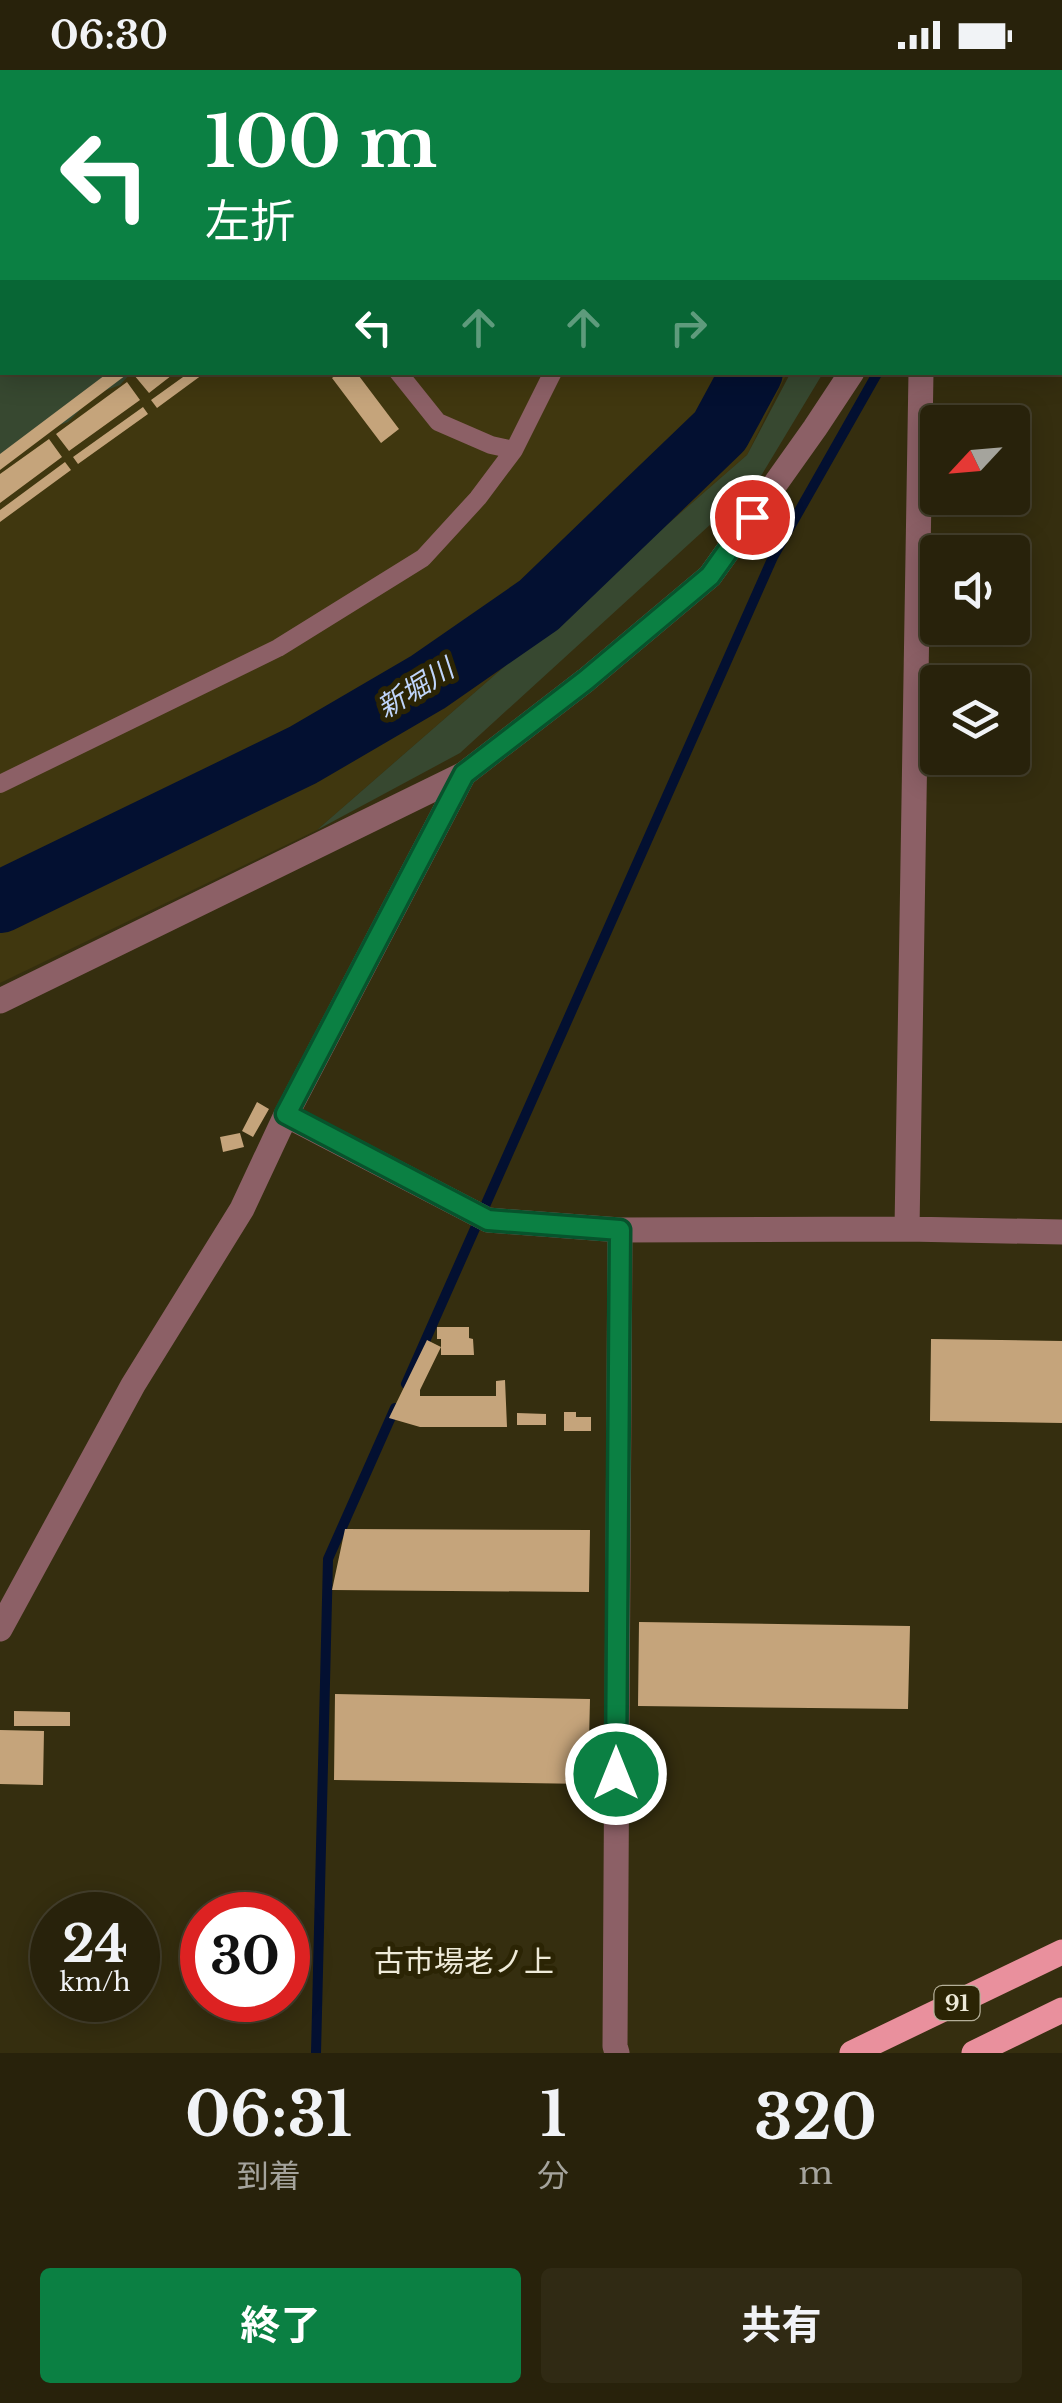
<!DOCTYPE html>
<html lang="ja">
<meta charset="utf-8">
<style>
body{margin:0;font-family:"Libre Baskerville","Noto Sans JP",serif;background:#302a14;color:#f1f3f6;height:100vh;display:flex;flex-direction:column;font-size:38px;white-space:nowrap}
*{box-sizing:border-box;margin:0}
p{font-size:32px;color:#a5a49d}
.icon{flex:none;width:55px;height:55px;fill:none;stroke:currentColor;stroke-width:2;stroke-linecap:round;stroke-linejoin:round}
.map{position:relative;height:1983px;overflow:hidden}
.details{display:flex;flex-direction:column;background:#28220b;flex:1}
.details>*{flex:none}
.banner{position:absolute;left:0px;top:0px;width:1062px;height:305px;box-shadow:0 5px 25px #0003,0 0 0 2px #443f2c;background:#0b8043;color:#fff;overflow:hidden}
.needle{width:65px;rotate:244deg}
.fabs{position:absolute;left:920px;top:335px;display:grid;gap:20px}
.fabs a{display:grid;place-items:center;width:110px;height:110px;border-radius:10px;background:#28220b;box-shadow:0 5px 25px #0003,0 0 0 2px #443f2c;font-size:50px}
.speed{position:absolute;left:30px;top:1822px;display:flex;gap:20px;font-size:50px;font-weight:700;text-align:center}
.speed>*{display:grid;place-content:center;width:130px;height:130px;border-radius:50%;background:#28220b;box-shadow:0 5px 25px #0003,0 0 0 2px #443f2c;line-height:1}
.speed small{font-size:25px;font-weight:400}
.speed .limit{border:15px solid #d22;background:#fff;color:#111}
.pin{position:absolute;display:grid;place-items:center;width:85px;height:85px;color:#fff;margin:-42px;border:5px solid #fff;border-radius:50%;box-shadow:0 2px 10px #0007}
.me{position:absolute;width:110px;margin:-55px;rotate:0deg;stroke-linejoin:round;filter:drop-shadow(0 0 8px #0008)}
.turn{display:flex;align-items:center;gap:35px;height:210px;padding:0 40px;font-size:45px}
.turn .icon{width:130px;height:130px;stroke-width:2.5}
.turn b{display:block;font-size:70px;line-height:85px}
.lanes{display:flex;align-items:center;height:95px;padding:0 40px;background:#0003;justify-content:center;gap:50px;direction:ltr}
.lanes .off{opacity:.35}
.eta{display:flex;justify-content:space-evenly;align-items:center;height:170px;text-align:center}
.eta b{font-size:60px;font-weight:700;line-height:70px}
.button{display:flex;gap:20px;margin-top:auto;padding:20px 40px}
.button a{flex:1;height:115px;border-radius:10px;background:#0b8043;color:#fff;font-size:40px;font-weight:700;line-height:115px;text-align:center}
.button a+a{background:#302a14;color:#f1f3f6}
.status{display:flex;justify-content:space-between;align-items:center;height:70px;padding:0 50px;background:#28220b;direction:ltr}
.status svg{height:28px;fill:currentColor}
.map>svg:first-child{display:block}
.built{fill:#40370f}
.green{fill:#374830}
.lines{fill:none;stroke-linecap:round;stroke-linejoin:round}
.stream{stroke:#031031;stroke-width:10}
.river{stroke:#031031;stroke-width:62}
.building{fill:#c5a47b}
.service{stroke:#8c6066;stroke-width:18}
.minor{stroke:#8c6066;stroke-width:25}
.tertiary{stroke:#8c6066;stroke-width:25}
.primary{stroke:#e9909d;stroke-width:25}
.route-casing{stroke:#07532c;stroke-width:25}
.route{stroke:#0b8043;stroke-width:18}
.labels{text-anchor:middle;stroke-width:10;stroke-linejoin:round;paint-order:stroke}
.shield{fill:#2b2404;stroke:#b4af98;stroke-width:2.5}
.shield-label{font-size:22px;font-weight:bold;fill:#eeead8}
.water-label{font-size:28px;font-style:italic;fill:#c0d5fc;stroke:#2b2404}
.quarter-label{font-size:30px;fill:#eeead8;stroke:#2b2404}
</style>
<div class="status"><b>06:30</b><svg viewBox="0 0 49 12"><path d="M0 12V9h3v3zM5 12V6h3v6zM10 12V3h3v9zM15 12V0h3v12zM26 1h20v11H26zM47 4h2v5h-2z"/></svg></div>
<div class="map">
<svg width="1062" height="1983" viewBox="0 0 1062 1983">
<rect width="100%" height="100%" fill="#352e0f"/>
<path class="built" d="M0 0H912V2H2V302L787 303 747 385 317 760 0 913Z"/>
<path class="green" d="M0 0H228L229 2H2V47H0Z
M2 102V302L131 303 120 315 96 324 68 352 35 364 0 394V104Z
M791 302 823 303 758 411 460 683 317 760 747 385Z"/>
<g class="lines">
<path class="stream" d="M406 1314 773 487 878 302
M316 1983 328 1489 395 1338"/>
<path class="river" d="M881 2V0
M0 832 303 685 428 612 539 535 720 361 752 302"/>
</g>
<path class="building" d="M109 302H130L0 400V384Z
M137 302H176L149 323 134 305Z
M190 302H206L157 338 151 330Z
M340 302H356L399 359 381 373 332 308Z
M127 312 140 330 69 381 56 364Z
M143 337 148 344 78 394 73 387Z
M49 369 62 387 0 433V404Z
M65 392 71 400 0 452V440Z
M257 1032 269 1039 253 1067 242 1061Z
M240 1063 244 1077 223 1082 220 1067Z
M437 1257H469V1268L473 1269 474 1285H441V1269H437Z
M931 1269 1062 1271V1353L930 1351Z
M427 1270 441 1277 420 1320V1326H496V1311L505 1310 507 1357H420L389 1348Z
M564 1342H576V1347H591V1361H564Z
M517 1343 546 1344V1355H517Z
M345 1459 590 1460 589 1522 332 1520Z
M639 1552 910 1556 908 1639 638 1636Z
M335 1624 590 1629 588 1714 334 1710Z
M14 1641 70 1642V1656H14Z
M0 1660 44 1661 43 1715 0 1714Z"/>
<g class="lines">
<path class="service" d="M95 0 97 2
M718 2 719 0
M0 80H2
M398 302 438 352 491 375 514 380
M0 714 278 578 423 488 478 428 514 380 553 302"/>
<path class="minor" d="M994 2 995 0
M0 931 464 704 586 610 710 506 815 358 852 302
M286 1045 488 1150 620 1160 907 1159 1062 1162
M907 1159 921 302
M0 1559 133 1315 242 1139 286 1045 464 704
M617 1983 615 1976 620 1160"/>
<path class="tertiary" d="M1060 91H1062"/>
<path class="primary" d="M852 1983 1062 1882
M974 1983 1062 1940"/>
</g>
<g class="lines">
<defs>
<path id="route" d="M616 1704 620 1160 488 1150 286 1044 464 704 586 610 710 506 752 447"/>
</defs>
<use href="#route" class="route-casing"/>
<use href="#route" class="route"/>
</g>
<g class="labels">
<rect class="shield" x="934.5" y="1916" width="45" height="34" rx="8"/>
<g class="shield-label">
<text x="957" y="1941">91</text>
</g>
<g class="water-label">
<text transform="translate(415 618) rotate(-32)" y="10">新堀川</text>
</g>
<g class="quarter-label">
<text x="464" y="1902">古市場老ノ上</text>
</g>
</g>
</svg>
<div class="fabs">
<a><svg class="needle" viewBox="-14 -14 28 28"><path d="M0-13l5 13h-10z" fill="#e53935"/><path d="M0 13l5-13h-10z" fill="#a5a49d"/></svg></a>
<a><svg class="icon" aria-label="sound" viewBox="0 0 24 24"><path d="M4 9h4l5-4v14l-5-4H4zM17 9q2 3 0 6"/></svg></a>
<a><svg class="icon" aria-label="layers" viewBox="0 0 24 24"><path d="M12 4l9 5-9 5-9-5zM3 14l9 5 9-5"/></svg></a>
</div>
<div class="speed"><div>24<small>km/h</small></div><div class="limit">30</div></div>
<div class="pin" style="left:752px;top:447px;background:#d93025"><svg class="icon" aria-label="arrive" viewBox="0 0 24 24"><path d="M6 21V4h12l-3 4 3 4H6"/></svg></div>
<svg class="me" style="left:616px;top:1704px" viewBox="-20 -20 40 40"><circle r="17" fill="#0b8043" stroke="#fff" stroke-width="3"/><path d="M0-11L8 9 0 5-8 9z" fill="#fff"/></svg>
<div class="banner">
<div class="turn"><svg class="icon" aria-label="left" viewBox="0 0 24 24"><path d="M17 20v-9H6M10 6l-5 5 5 5"/></svg><div><b>100 m</b>左折</div></div>
<div class="lanes"><svg class="icon" aria-label="left" viewBox="0 0 24 24"><path d="M17 20v-9H6M10 6l-5 5 5 5"/></svg><svg class="icon off" aria-label="ahead" viewBox="0 0 24 24"><path d="M12 20V5M6 11l6-6 6 6"/></svg><svg class="icon off" aria-label="ahead" viewBox="0 0 24 24"><path d="M12 20V5M6 11l6-6 6 6"/></svg><svg class="icon off" aria-label="right" viewBox="0 0 24 24"><path d="M7 20v-9h11M14 6l5 5-5 5"/></svg></div>
</div>
</div>
<section class="details">
<div class="eta">
<div><b>06:31</b><p>到着</p></div>
<div><b>1</b><p>分</p></div>
<div><b>320</b><p>m</p></div>
</div>
<div class="button"><a>終了</a><a>共有</a></div>
</section>
